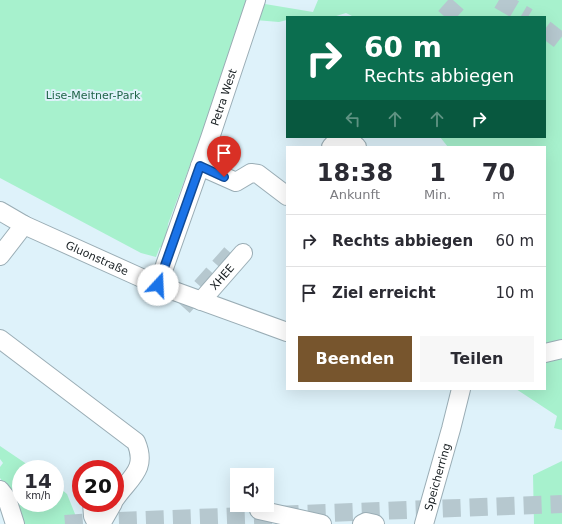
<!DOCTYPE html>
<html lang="de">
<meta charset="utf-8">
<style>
body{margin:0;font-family:"DejaVu Sans",sans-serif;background:#f7f7f7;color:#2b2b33;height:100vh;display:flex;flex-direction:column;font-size:15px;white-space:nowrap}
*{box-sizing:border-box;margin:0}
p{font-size:13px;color:#7c7c81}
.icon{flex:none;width:22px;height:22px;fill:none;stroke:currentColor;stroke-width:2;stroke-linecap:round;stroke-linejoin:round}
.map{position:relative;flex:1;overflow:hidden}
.drawer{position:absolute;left:286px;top:146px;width:260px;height:244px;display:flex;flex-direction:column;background:#fff;border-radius:0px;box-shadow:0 4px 16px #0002}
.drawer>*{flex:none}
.banner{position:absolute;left:286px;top:16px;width:260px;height:122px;border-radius:0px;box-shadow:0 4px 16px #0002;background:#0b6e4f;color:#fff;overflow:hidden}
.fabs{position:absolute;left:230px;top:468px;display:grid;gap:8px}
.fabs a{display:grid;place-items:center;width:44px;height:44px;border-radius:0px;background:#fff;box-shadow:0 4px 16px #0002;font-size:20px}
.speed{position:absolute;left:12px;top:460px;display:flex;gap:8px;font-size:20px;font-weight:700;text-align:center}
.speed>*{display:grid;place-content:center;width:52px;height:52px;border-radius:50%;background:#fff;box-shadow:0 4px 16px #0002;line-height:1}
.speed small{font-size:10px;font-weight:400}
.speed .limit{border:6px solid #d22;background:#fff;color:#111}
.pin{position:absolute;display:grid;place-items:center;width:34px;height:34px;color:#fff;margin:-41px -17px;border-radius:50% 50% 50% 0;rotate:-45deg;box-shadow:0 0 4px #0007}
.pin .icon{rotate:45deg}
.me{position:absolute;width:44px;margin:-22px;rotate:20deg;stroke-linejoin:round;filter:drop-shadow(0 0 3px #0008)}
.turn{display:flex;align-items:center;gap:14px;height:84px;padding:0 12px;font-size:18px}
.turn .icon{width:52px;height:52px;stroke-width:2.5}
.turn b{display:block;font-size:28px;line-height:34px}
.lanes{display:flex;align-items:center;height:38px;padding:0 12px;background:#0003;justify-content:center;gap:20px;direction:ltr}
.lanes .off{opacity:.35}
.eta{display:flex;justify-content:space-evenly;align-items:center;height:68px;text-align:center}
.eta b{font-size:24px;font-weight:800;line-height:28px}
.primary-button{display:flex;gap:8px;margin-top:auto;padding:8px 12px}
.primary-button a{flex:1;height:46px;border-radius:0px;background:#77552d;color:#fff;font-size:16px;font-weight:800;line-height:46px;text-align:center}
.primary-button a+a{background:#f7f7f7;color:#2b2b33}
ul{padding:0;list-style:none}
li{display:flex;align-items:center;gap:12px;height:52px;padding:0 12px;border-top:1px solid #e1e1e2}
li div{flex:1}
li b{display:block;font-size:15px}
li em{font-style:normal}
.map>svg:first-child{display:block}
.green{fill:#a7f1cd}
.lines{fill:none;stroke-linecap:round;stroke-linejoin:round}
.minor-tunnel{stroke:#b6c8cf;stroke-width:18;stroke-dasharray:18 9;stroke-linecap:butt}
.minor-casing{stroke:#9aadb5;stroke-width:20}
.minor{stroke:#fff;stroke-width:18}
.route-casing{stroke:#114b97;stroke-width:10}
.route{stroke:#1a73e8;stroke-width:7}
.labels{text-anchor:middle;stroke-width:4;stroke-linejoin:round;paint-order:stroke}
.park-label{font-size:11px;fill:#206549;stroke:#def2fa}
.street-label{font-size:11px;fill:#181f22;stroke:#def2fa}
</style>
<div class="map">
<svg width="562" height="524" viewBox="0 0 562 524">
<rect width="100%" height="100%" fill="#def2fa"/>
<path class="green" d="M0 0H252L168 224 167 236 163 249 160 247 156 257 141 253 0 178Z
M318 0H562V339L545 344V147H448L440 137H545V17H354L346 13 333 17H287V20L279 22 255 20 259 3 313 12Z
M562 354V430L554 428 557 416 516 389H545V360Z
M0 446 34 469H21V503H55V484L67 494 79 524H23L13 497 0 478V467L3 463 0 459Z
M562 461V524H534L533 475Z"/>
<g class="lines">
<path class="minor-tunnel" d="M499 0 528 17
M445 17 460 0
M545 29 562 42
M183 307 234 250
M65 524 91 522 562 504"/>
<defs>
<g id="minor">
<path d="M346 137 357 147"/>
<path d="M331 147 340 137"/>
<path d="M200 166 236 182 251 173 258 174 287 196"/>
<path id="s1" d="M0 211 24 225 155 284 287 332"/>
<path d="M0 256 24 225"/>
<path id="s2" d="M158 285 210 138 256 0"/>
<path id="s3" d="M201 301 243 253"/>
<path d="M0 339 136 442C148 470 129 478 115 499"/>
<path d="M545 353 562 349"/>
<path d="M0 490 7 499 15 524"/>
<path d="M92 503 93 516 97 524"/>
<path d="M259 510 322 524"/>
<path d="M101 524 113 503"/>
<path d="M362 524 366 522 375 524"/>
<path id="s4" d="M424 524 451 429 461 389"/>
</g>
</defs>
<use href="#minor" class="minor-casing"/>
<use href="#minor" class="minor"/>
</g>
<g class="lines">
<defs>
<path id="route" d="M158 285 200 166 224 177"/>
</defs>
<use href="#route" class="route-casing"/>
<use href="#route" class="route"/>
</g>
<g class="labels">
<g class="park-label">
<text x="93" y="99">Lise-Meitner-Park</text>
</g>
<g class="street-label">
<text dy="4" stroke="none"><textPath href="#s2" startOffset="199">Petra West</textPath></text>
<text dy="4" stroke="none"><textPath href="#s1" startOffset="108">Gluonstraße</textPath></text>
<text dy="4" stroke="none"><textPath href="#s3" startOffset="32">XHEE</textPath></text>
<text dy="4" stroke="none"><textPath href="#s4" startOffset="49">Speicherring</textPath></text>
</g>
</g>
</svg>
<div class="fabs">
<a><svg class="icon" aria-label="sound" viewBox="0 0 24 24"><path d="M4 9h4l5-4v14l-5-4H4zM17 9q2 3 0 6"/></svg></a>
</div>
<div class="speed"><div>14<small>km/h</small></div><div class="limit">20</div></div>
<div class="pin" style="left:224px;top:177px;background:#d93025"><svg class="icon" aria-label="arrive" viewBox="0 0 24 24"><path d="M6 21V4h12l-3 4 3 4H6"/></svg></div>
<svg class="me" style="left:158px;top:285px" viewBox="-20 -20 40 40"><circle r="19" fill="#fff"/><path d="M0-13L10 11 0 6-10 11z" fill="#1a73e8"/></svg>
<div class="banner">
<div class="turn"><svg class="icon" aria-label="right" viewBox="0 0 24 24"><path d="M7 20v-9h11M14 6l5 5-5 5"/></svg><div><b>60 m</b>Rechts abbiegen</div></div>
<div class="lanes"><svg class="icon off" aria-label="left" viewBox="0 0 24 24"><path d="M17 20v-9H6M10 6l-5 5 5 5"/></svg><svg class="icon off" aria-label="ahead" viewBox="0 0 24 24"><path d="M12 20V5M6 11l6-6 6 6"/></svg><svg class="icon off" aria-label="ahead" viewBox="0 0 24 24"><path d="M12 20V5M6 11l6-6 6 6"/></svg><svg class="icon" aria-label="right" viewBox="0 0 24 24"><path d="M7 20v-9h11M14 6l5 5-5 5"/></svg></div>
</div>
<section class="drawer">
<div class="eta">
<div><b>18:38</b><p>Ankunft</p></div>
<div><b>1</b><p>Min.</p></div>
<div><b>70</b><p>m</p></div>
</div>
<ul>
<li><svg class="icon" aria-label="right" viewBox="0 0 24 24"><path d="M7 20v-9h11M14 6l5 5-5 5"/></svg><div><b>Rechts abbiegen</b></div><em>60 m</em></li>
<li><svg class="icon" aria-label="arrive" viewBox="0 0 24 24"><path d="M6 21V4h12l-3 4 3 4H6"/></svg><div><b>Ziel erreicht</b></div><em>10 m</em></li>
</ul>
<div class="primary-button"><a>Beenden</a><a>Teilen</a></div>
</section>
</div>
